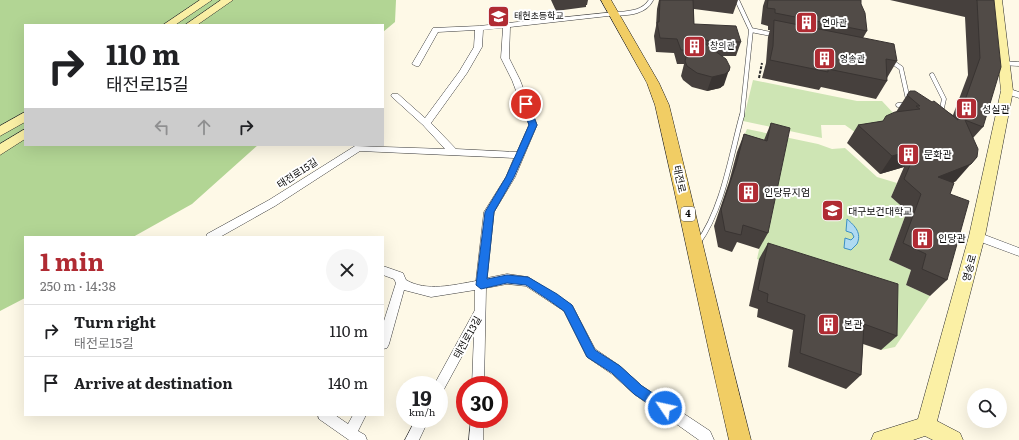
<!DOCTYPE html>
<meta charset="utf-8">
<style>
body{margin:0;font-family:Literata,"Noto Sans KR",serif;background:#f6f6f6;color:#202124;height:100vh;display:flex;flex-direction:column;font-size:15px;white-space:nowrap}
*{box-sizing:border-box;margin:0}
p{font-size:13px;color:#757577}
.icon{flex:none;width:22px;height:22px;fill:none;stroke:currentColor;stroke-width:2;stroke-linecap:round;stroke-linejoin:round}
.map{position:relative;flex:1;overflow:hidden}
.panel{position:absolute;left:24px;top:236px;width:360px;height:180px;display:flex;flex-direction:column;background:#fff;border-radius:0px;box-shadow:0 4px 16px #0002}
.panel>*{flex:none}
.banner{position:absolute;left:24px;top:24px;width:360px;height:122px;border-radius:0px;box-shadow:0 4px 16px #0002;background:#fff;color:#202124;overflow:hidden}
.buttons{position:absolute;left:967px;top:388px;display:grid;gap:8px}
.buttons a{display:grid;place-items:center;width:40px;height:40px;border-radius:50%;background:#fff;box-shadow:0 4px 16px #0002;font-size:20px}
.speed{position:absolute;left:396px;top:376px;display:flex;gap:8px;font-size:20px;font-weight:700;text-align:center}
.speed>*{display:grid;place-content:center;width:52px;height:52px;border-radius:50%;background:#fff;box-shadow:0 4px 16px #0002;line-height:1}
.speed small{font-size:10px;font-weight:400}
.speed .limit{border:6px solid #d22;background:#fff;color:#111}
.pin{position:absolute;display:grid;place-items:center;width:34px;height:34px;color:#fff;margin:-17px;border:2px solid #fff;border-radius:50%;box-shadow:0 1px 4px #0007}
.me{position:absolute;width:44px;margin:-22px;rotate:304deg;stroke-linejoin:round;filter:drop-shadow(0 0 3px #0008)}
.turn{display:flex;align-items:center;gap:14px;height:84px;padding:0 16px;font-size:18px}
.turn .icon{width:52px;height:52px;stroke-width:2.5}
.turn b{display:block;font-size:28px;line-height:34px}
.lanes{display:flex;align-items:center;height:38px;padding:0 16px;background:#0003;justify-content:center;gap:20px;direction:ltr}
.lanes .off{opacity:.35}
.round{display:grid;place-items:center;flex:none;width:42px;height:42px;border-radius:21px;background:#f6f6f6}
.overview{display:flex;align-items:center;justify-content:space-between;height:68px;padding:0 16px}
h1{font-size:24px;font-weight:700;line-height:30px;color:#b02b33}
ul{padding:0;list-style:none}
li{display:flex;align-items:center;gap:12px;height:52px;padding:0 16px;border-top:1px solid #e0e0e0}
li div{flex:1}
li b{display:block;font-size:15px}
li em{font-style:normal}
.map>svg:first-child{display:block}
.green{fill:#cee5b4}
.forest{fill:#b2d594}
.water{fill:#afdaf2;stroke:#3a8fc5}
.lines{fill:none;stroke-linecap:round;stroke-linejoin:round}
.lane-far1-casing{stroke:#3c3c3c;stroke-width:5}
.lane-casing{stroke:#3c3c3c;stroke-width:5.5}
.street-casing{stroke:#3c3c3c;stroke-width:1}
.secondary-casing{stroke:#2b2b2b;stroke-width:1}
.primary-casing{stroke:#1a1a1a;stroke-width:1}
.path{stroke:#2b2b2b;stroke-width:2;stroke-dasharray:3 1.5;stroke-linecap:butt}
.lane-far1{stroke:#fff;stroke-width:4}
.lane{stroke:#fff;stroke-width:4.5}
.street{fill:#fff;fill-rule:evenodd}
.secondary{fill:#fbf0a5;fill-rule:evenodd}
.primary{fill:#f1cd64;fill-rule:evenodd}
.wall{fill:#46403d}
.shaded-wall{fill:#393432}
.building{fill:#514b47;stroke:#393432}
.route{fill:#1a73e8;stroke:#114b97}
.labels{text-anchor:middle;stroke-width:4;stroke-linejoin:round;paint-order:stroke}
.far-poi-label{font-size:9px;fill:#090909;stroke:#fff;text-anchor:start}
.shield{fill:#fff;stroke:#535353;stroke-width:1}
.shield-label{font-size:9px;font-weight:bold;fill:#090909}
.poi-label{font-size:10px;fill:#090909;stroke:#fff;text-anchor:start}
.street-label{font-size:10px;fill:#090909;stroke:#fff}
</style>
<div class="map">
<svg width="1019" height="440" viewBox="0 0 1019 440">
<rect width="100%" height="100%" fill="#fef9e7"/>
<path class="green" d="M753 80 857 101H882L896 116 859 135 845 125H821L822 138 743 121Z
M747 129 818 144 832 149 845 148 877 177 897 183 891 197 907 211 889 260 911 270 906 285 930 296 895 347 881 350 883 300 757 259 782 146 744 136Z"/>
<path class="forest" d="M0 0H396L395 22 383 32V25H25V145H258L192 204 133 237H25V298L0 311Z"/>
<path class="water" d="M847 219C855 226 862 233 857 244L851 250 844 248 845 238 851 240 854 237 852 233 846 231Z"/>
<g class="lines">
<defs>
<path id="lane-far1" d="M737 0 751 30 742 116
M615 14C628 13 644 13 651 0
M751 30 776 35
M891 61 901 68 909 104 898 105
M932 75 944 99 942 108 938 112"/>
<path id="lane" d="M698 243C723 209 731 155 742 115"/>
<path id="street" d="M615 12 617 13V15L510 27 509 58 520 80 537 125 515 177 494 212 487 278 507 274 528 277 572 305 595 349 620 366 642 386 710 431 714 440H699L634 394 612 374 587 357 564 311 526 286 507 284 486 288 484 385H472L474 334 443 391 439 393V385H434L475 310V290L431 297 404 290 389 344 387 348 383 349V324L396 283 394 279 383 275V266L403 273 406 280C427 292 453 285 476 281L484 212 506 177 514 158 360 151 275 206 220 237H206L207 234 269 200 355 146 445 149 423 125 391 96 392 94H398L425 118 459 72 474 47 475 30 438 32 419 66H416L412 64 433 28 479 26ZM503 28 501 58 512 80 529 125 517 152 456 149 431 123 467 73 482 47 483 30Z
M1001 61 1019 62V66L1001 65Z
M1007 88 1019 92V98L1004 93 1003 91Z
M977 232 1019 248V256L973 239 972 236 973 233Z
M318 415H335L348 424 353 415H366L358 431 365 435 367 440H349L319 419Z
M416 419H429L419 440H405Z
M471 419H483V440H469Z"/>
<path id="secondary" d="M200 0H212L175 25H163Z
M221 0H233L197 25H185Z
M992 0H1002L1013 91 985 236 937 421 960 433 963 440H933L925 436 913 440H871L874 433 918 419 969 236 1001 91Z
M25 112V122L0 136V126Z
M25 129V139L0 155V144Z"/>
<path id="primary" d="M601 0H611L659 83 669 105C697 217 722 329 751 440H729C703 329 681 217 655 105L647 83Z"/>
</defs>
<use href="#lane-far1" class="lane-far1-casing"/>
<use href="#lane" class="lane-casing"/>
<use href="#street" class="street-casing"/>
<use href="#secondary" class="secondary-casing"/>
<use href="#primary" class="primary-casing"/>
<path class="path" d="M759 78 762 63"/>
<use href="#lane-far1" class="lane-far1"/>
<use href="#lane" class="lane"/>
<use href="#street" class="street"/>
<use href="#secondary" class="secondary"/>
<use href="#primary" class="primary"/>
</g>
<path class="wall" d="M551 0H588L587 5H586V7L556 11Z
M659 0H738L733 14 694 9V24L741 42 736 56H722L724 85 720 88 707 91 692 87 683 80 681 76 684 64H677L674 53 656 52 654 36 656 26 657 9Z
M765 0H861V4L867 31 863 38 897 61 887 78V81L876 99 821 87 819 90 762 78 766 63 768 37 770 30H768V26L761 24 763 6Z
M890 0H994L983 127 973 138 956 181 953 183 950 194 947 280 930 296 906 285 911 270 889 260 907 211 891 197 904 167 880 174 847 143 858 125 883 121 896 112 907 95 932 102 953 115 968 75 965 17Z
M771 123 768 233 759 249 737 242 732 252 718 247 714 226 729 182 737 152 744 134 764 140Z
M768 243 897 336 881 350 863 344 861 375 846 389 788 367 793 330 757 317 758 309 749 306 759 259Z"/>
<path class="shaded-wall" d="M730 67 724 85 720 88 707 91 712 77Z
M917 149 904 167 880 174 892 156Z
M977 157 956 181 924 194 938 177Z"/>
<path class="building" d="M660 0H693L694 24 736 26 741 42 700 40 726 59 730 67 729 71 725 74 712 77 697 73 687 66 685 61 688 50H681L677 39 660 38 657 22H659Z
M768 0H861V4L865 13 867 31 775 13V9L767 8Z
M976 0H994L1001 67 983 127 965 120 978 149 977 157 971 164 938 177 954 183 950 194 969 201 947 280 922 269 926 254 903 243 921 194 904 179 917 149 892 156 858 125 883 121 886 116 895 112 920 109 916 106H920L907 95 910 91H915L932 102 934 101 958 120 980 58 977 0Z
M774 20 894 44 897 61 886 59 887 81 828 69V72L770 60 773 46Z
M771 123 790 128 768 233 743 225 741 235 725 231 721 209 736 165 744 134 767 141Z
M768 243 898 284 897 336 864 324 861 375 800 353 805 315 767 302 768 294 758 290Z"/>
<path class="route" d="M526 101 529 104 537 125 514 177 494 212 487 279 507 275 528 277 557 294 572 305 595 350 620 366 642 386 669 404 671 408 669 412 665 414 661 412 634 394 612 373 587 357 564 311 550 301 526 285 507 283 481 289 476 285 485 212 506 177 529 125 522 104Z"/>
<defs>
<symbol id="school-square" viewBox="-11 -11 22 22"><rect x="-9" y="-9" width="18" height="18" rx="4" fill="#b02b33" stroke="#fff"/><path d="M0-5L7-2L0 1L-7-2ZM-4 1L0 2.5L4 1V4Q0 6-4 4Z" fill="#fff"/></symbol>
<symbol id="building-square" viewBox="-11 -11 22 22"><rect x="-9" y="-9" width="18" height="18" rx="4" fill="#b02b33" stroke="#fff"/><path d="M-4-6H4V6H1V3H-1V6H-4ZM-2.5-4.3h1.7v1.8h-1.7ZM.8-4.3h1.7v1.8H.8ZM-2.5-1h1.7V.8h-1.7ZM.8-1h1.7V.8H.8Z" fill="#fff"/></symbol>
<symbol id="university-square" viewBox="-11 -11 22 22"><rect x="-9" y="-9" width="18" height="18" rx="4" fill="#b02b33" stroke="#fff"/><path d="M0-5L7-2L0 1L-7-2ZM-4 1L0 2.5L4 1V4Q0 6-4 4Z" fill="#fff"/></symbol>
</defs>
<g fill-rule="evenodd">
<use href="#school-square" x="486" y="4" width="25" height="25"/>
<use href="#building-square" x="794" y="10" width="25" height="25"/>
<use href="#building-square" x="682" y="34" width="25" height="25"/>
<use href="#building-square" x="812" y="46" width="25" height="25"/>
<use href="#building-square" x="954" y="96" width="25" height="25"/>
<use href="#building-square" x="896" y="142" width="25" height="25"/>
<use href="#building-square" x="736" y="180" width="25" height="25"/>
<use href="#university-square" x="820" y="198" width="25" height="25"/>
<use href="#building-square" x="910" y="226" width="25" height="25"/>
<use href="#building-square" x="816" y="312" width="25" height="25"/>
</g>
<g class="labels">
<g class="far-poi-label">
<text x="514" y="19">태현초등학교</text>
<text x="822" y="26">연마관</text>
<text x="710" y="49">창의관</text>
<text x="840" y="62">영송관</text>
</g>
<rect class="shield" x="681" y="207" width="14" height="14" rx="3"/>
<g class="shield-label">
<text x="688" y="217">4</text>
</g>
<g class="poi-label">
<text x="982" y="113">성실관</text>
<text x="924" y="158">문화관</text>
<text x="764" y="196">인당뮤지엄</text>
<text x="848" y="215">대구보건대학교</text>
<text x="938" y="242">인당관</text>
<text x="844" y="328">본관</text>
</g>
<g class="street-label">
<text transform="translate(297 173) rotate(-33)" y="4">태전로15길</text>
<text transform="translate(680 179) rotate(78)" y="4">태전로</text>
<text transform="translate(969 268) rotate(-75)" y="4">영송로</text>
<text transform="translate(467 337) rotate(-61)" y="4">태전로13길</text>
</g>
</g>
</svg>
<div class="buttons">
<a><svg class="icon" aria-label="search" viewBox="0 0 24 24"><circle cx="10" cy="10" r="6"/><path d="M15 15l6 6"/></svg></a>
</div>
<div class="speed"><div>19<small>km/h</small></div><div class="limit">30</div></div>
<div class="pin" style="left:526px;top:104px;background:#d93025"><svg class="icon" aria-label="arrive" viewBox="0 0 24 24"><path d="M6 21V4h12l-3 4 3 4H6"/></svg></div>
<svg class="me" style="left:665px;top:408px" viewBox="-20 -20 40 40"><circle r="17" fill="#1a73e8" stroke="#fff" stroke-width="3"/><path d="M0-11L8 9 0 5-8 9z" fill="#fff"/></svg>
<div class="banner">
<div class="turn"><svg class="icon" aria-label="right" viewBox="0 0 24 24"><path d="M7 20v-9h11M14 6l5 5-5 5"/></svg><div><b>110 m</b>태전로15길</div></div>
<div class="lanes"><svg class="icon off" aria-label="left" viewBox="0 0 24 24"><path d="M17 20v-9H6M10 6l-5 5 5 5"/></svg><svg class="icon off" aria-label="ahead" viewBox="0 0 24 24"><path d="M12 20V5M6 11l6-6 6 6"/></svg><svg class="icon" aria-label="right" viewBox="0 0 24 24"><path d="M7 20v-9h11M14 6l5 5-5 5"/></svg></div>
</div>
<section class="panel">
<div class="overview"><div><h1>1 min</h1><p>250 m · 14:38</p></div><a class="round"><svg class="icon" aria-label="close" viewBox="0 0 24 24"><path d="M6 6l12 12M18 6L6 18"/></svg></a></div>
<ul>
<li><svg class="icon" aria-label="right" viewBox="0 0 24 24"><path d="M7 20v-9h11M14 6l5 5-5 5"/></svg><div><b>Turn right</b><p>태전로15길</p></div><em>110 m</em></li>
<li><svg class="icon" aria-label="arrive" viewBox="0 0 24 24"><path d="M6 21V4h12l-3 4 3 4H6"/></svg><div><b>Arrive at destination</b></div><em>140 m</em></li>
</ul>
</section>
</div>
